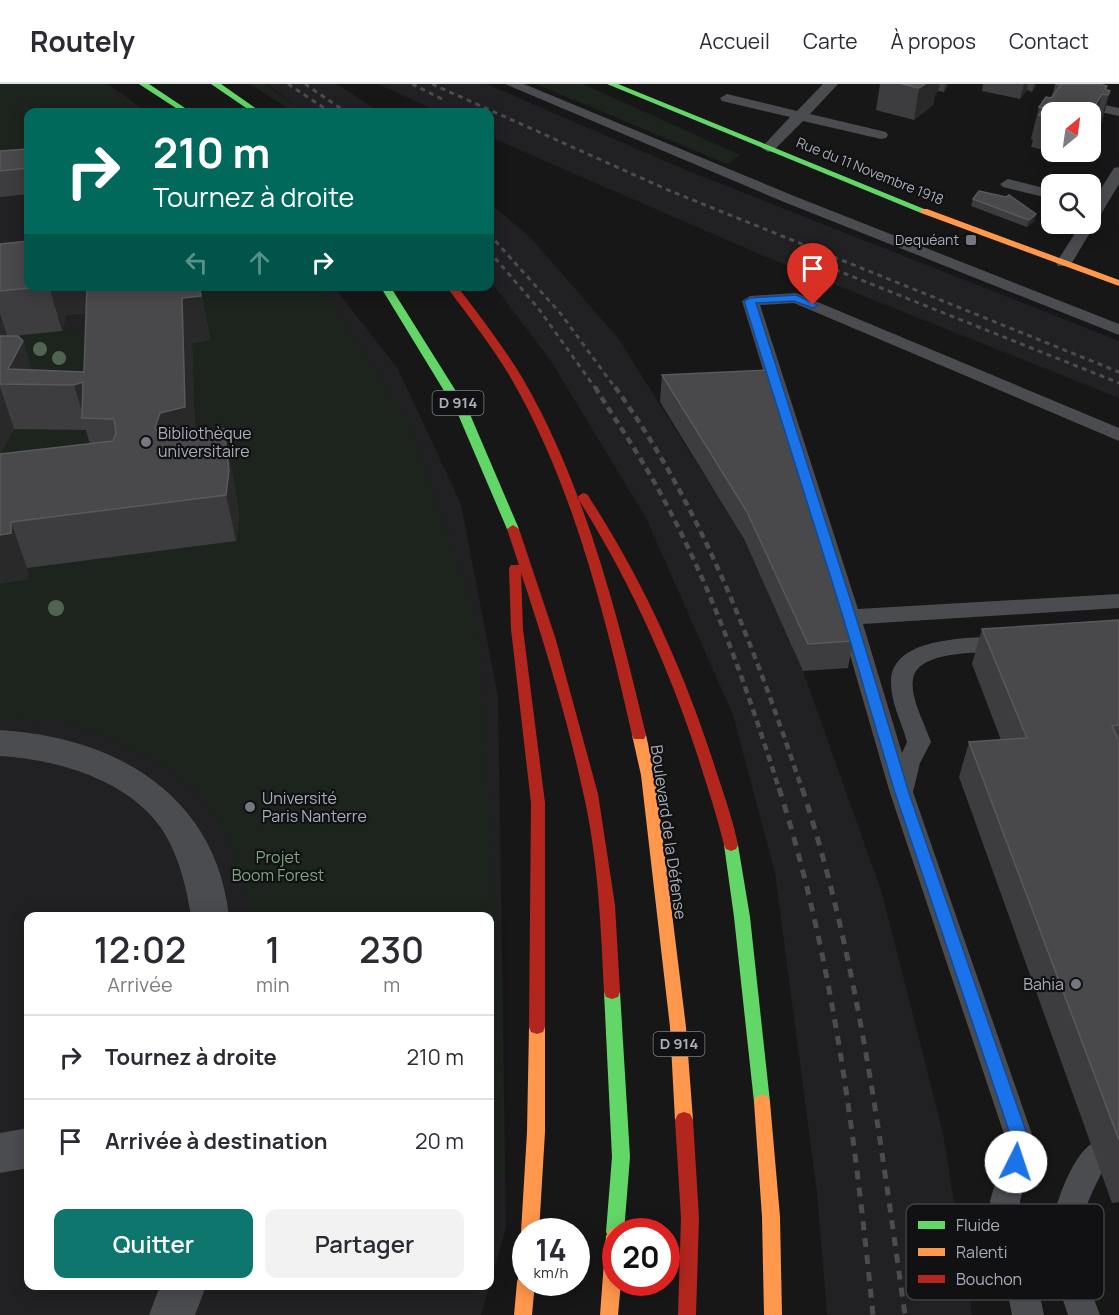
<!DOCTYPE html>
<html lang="fr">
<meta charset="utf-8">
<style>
body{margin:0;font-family:Manrope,sans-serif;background:#f2f2f3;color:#2b2b33;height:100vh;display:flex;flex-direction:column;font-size:22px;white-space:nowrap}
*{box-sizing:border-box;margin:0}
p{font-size:20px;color:#7c7c81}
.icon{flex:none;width:33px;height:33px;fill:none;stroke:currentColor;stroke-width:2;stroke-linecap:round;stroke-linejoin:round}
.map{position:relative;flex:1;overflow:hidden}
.panel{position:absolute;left:24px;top:828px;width:470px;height:378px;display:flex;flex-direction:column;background:#fff;border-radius:12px;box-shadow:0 3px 15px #0003}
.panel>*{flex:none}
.top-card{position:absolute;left:24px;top:24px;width:470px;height:183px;border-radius:12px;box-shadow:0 3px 15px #0003;background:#00695c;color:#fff;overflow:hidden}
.needle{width:39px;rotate:29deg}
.fabs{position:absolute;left:1041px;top:18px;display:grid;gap:12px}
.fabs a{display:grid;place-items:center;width:60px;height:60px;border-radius:12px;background:#fff;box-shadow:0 3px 15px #0003;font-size:30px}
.speed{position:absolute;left:512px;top:1134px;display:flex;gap:12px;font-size:30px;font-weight:700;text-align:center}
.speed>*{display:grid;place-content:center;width:78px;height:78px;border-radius:50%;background:#fff;box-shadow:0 3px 15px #0003;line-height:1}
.speed small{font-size:15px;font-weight:400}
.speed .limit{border:9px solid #d22;background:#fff;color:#111}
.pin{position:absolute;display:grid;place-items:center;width:51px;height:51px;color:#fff;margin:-62px -26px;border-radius:50% 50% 50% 0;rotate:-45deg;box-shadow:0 0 6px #0007}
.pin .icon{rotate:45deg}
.me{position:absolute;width:66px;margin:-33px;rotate:4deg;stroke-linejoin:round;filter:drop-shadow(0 0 4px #0008)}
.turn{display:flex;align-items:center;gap:21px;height:126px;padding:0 30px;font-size:27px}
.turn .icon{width:78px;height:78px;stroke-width:2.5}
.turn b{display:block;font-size:42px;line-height:51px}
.lanes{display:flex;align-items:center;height:57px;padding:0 30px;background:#0003;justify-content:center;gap:30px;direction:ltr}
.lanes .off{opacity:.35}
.eta{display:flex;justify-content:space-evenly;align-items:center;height:102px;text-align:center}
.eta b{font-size:36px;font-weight:600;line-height:42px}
.button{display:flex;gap:12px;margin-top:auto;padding:12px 30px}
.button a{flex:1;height:69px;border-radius:12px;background:#0f766e;color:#fff;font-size:24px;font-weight:600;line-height:69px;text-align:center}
.button a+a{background:#f2f2f3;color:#2b2b33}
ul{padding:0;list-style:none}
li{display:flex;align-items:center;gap:18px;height:84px;padding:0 30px;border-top:2px solid #e1e1e2}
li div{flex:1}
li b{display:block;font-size:22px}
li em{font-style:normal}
header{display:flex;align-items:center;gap:36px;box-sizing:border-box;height:84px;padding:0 30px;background:#fff;border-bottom:2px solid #e1e1e2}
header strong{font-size:28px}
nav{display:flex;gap:33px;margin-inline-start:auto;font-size:21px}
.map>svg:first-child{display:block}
.built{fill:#212123;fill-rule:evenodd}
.green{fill:#1d241e}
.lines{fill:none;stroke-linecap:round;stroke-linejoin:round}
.lane{fill:#4b4c50;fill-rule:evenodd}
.street{fill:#4b4c50;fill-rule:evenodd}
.fast{fill:#63d668;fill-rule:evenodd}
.slow{fill:#ff974d;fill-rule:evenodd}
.jam{fill:#b3261e;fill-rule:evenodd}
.rail-far2{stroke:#4b4c4f;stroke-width:3;stroke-dasharray:5 4.5;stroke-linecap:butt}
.rail-far1{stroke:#4b4c4f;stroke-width:4.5;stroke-dasharray:7 5;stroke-linecap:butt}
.rail{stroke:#4b4c4f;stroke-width:5;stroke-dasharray:9 8;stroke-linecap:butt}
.tree{fill:#506451}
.wall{fill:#3d3d3f;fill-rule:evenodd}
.shaded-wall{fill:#29292a}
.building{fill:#49494c;stroke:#58595d;stroke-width:1.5}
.route{fill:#1a73e8;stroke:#114b97;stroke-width:1.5}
.poi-dot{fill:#757880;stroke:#111113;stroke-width:2}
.labels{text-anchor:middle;stroke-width:4.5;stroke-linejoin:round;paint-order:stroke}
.far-street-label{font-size:14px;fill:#a8adb8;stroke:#111113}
.far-poi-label{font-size:14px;fill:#a8adb8;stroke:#111113;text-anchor:end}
.shield{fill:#111113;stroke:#7b7e86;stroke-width:1.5}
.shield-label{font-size:15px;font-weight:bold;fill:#a8adb8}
.poi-label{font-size:16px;fill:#a8adb8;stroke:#111113;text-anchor:start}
.street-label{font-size:16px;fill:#a8adb8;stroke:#111113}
.park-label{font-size:16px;fill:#7fa381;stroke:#111113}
.key{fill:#111113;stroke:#3e4045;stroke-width:1.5}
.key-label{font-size:16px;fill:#a8adb8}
</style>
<header>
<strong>Routely</strong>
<nav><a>Accueil</a><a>Carte</a><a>À propos</a><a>Contact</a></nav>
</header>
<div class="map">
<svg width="1119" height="1231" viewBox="0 0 1119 1231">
<rect width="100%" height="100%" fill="#171717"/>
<path class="built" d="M0 0H108L147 28H28V202L334 203 398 285 461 420 498 613 506 1144 481 1231H0ZM28 832H489V1202H28Z
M267 0H337L380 28H304Z
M378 0H486L686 86 1119 257V314L766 173 529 70 489 52V28H439Z
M489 119 530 153 618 254 740 448 782 537 803 587 882 809 943 1049 972 1231H827L817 1109 775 789 733 631 646 434 551 277 489 195Z"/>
<path class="green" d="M0 0H102L142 28H28V68L0 66Z
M250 0H265L300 25 299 28H293Z
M536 0H583L740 71 727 80Z
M190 203H322L408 336 478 533 498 877 505 1093 489 1091V832H251L250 816 226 748 201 714 170 685 99 650 54 637 0 635V488L236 457 239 432 233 391 196 369Z
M99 243 95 380 0 418V253Z"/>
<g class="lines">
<path class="lane" d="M505 0H524L794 112 1119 240V251L784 118Z
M823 0H838L810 30 886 48 888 51 886 54 881 55 803 37 773 67 768 68 761 64 790 33 722 17 720 14 727 10 797 27Z
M1078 0H1092L1082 16 1119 24V32L1068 21 1066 18Z
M1119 83V100L1070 182H1058L1056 179 1081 140H1090V122L1114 84Z
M1008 95 1052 106V115L1003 103 1000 100Z
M796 209 1119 344V357L794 219 760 221 858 525 1119 510V524L863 540 902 669 907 658C902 639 891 619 891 599 890 551 974 554 1006 552L1014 555 1017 560 1014 565 1006 568C983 569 918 565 913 595 910 614 925 640 931 658L920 679 913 708 1035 1059 1020 1117 1044 1231H1012L990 1117 1007 1059 890 709 839 533 742 217 750 212Z
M1095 1058 1105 1062 1110 1072C1096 1102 1075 1134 1080 1169 1083 1190 1093 1211 1100 1231H1068C1062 1211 1052 1190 1049 1169 1046 1143 1070 1068 1095 1058Z"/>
<path class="street" d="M0 646C114 653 215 709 229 832H191C186 803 180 776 165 750 133 697 57 675 0 672Z
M28 1044V1084L0 1089V1049Z
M160 1202H206L195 1231H149Z"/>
<path class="fast" d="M139 0H149L191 28H182Z
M211 0H221L261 28H252Z
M607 0H618L929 127 921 129Z
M380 202H390L469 328 519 445 517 448 513 449 507 445 457 328Z
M731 755 736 757 738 761 750 833 770 1018 768 1023 762 1026 756 1023 754 1018 734 833 724 761 726 757Z
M612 901 618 903 620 908 630 1073 624 1148H615V1157L609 1154 606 1148 612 1073 604 908 606 903Z"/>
<path class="slow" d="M921 125H927L1119 196V202L921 129Z
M639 646 644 647 646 651 655 691 686 943 693 1036 690 1042 684 1044 678 1042 675 1036 670 943 641 691 632 651 634 647Z
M537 936 543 938 545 943V1048L539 1148H525V1155L521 1148 527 1048 529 943 531 938Z
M762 1010 768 1013 770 1018 780 1133 782 1231H764L762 1133 754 1018 756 1013Z
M615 1143 622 1148H615V1198H621L618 1231H600L606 1152 609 1146Z
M525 1189V1198H535L532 1231H514L517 1198 519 1191Z"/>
<path class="jam" d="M446 202H457C480 232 503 262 523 295 585 402 618 532 646 651L644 655H634L632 651C605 531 574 404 512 296 493 263 469 233 446 202Z
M583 409 587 410C641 493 681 580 712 674 721 703 732 731 738 761L736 765 731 767 726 765 724 761C717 731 707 702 698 673 668 581 629 495 577 413Z
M513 441 519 445 556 556 598 710 615 821 620 908 618 913 612 915 606 913 604 908C601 843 598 772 583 708 567 634 545 561 521 489L523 545 545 719V943L543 948 537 950 531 948 529 943 531 719 511 545 509 484 511 481H519L507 445Z
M684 1028 690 1030 693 1036 699 1134 696 1231H678L681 1134 675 1036 678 1030Z"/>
<path class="rail-far2" d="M288 0 330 28
M305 0 346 28
M412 0 442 15
M432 0 668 106 1119 288
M489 150 561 230 616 305
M489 167 538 224 596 305
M826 182 1119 299"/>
<path class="rail-far1" d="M595 303C613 332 632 360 649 389 706 487 745 597 779 705
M615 303C702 423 755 566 802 705"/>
<path class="rail" d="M779 704C833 874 855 1053 873 1231
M802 704C858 874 880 1054 905 1231"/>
</g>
<g class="tree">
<circle cx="40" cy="265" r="7"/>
<circle cx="59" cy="274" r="7"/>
<circle cx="56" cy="524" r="8"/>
</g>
<path class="wall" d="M880 0H948L947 3 944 8 938 7 935 11 933 21 914 36 876 26Z
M983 0H1036L1035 3 1032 8 1027 6 1020 15 982 7Z
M1055 0 1107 2 1106 6 1110 7 1102 38 1099 43 1094 42 1090 56V28H1052V68H1077L1074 73 1031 63 1033 56 1031 55 1039 23 1052 13Z
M28 65V110L0 113V67Z
M973 115 1036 130 1034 137 1027 143 971 122Z
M0 160 28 202H200L210 256 192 259 195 348 233 391 239 432 236 457 27 484 28 495 0 499ZM86 229 84 288 32 286 23 257 13 252 62 247 66 231ZM14 345 86 346 90 360 0 370Z
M662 291 853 557 848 584 803 587 744 455 660 318Z
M1119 536V1118L1112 1119 959 693 969 658 1001 656 972 580 982 545Z"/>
<path class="shaded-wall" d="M925 0H940L938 7 935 11 933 21 914 36 919 4Z
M945 0H948L947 3 944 8Z
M1024 0H1028L1027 6 1020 15Z
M1034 0H1036L1035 3 1032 8Z
M1110 7 1102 38 1099 43 1108 11Z
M1102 10 1098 27 1099 25 1090 56V41L1094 23Z
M1036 130 1034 137 1027 143 1029 136Z
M49 202H93L100 227 66 231 62 247Z
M200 202 210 256 192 259 196 369 171 375 155 344 182 214Z
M0 229 8 255 0 271Z
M23 257 37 300 8 285Z
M83 298 84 334 74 301Z
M0 303 14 345 0 371Z
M224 345 233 391 239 432 236 457 226 411Z
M11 438 27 484 28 495 0 499V451Z"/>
<path class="building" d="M902 0H925L919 4Z
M1056 0H1099L1107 2 1105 5 1110 7 1108 11 1102 10 1094 23 1099 25 1092 35H1090V28H1052V34L1039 31 1044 24 1039 23 1046 13 1051 14 1061 1Z
M28 65V84L0 87V67Z
M979 107 1006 113 1009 111 1036 130 1029 136 973 115Z
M28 157V202H49L0 207V160Z
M87 202H199L201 212 182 214 185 323 160 329 155 344 160 352 224 345 229 386 226 411 11 438V449L0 451V370L113 357 116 349 114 335 82 334 83 298 74 301 0 300V252H18L23 257 8 285 84 288Z
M767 286 853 557 808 560 747 428 662 291Z
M1119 536V641L1112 642 1119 657V1056L969 658 1027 654 982 545Z"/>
<path class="route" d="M796 211 818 221 813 224 794 217 756 219 856 533 909 709 1030 1059 1022 1084 1016 1087 1010 1084 1007 1078 1013 1059 895 709 843 533 744 217 750 214Z"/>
<g class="poi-dot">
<rect x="965" y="150" width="12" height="12" rx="3"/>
<circle cx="146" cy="358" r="6"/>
<circle cx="250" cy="723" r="6"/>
<circle cx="1076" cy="900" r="6"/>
</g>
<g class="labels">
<g class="far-street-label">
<text transform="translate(870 87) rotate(22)" y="5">Rue du 11 Novembre 1918</text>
</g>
<g class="far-poi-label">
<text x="959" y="161">Dequéant</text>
</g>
<g class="shield">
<rect x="432.5" y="307" width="51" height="24" rx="4.5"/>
<rect x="653.5" y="948" width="51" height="24" rx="4.5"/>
</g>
<g class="shield-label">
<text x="458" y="324">D 914</text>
<text x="679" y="965">D 914</text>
</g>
<g class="poi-label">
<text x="158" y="355">Bibliothèque<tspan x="158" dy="18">universitaire</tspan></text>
<text x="262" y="720">Université<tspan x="262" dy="18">Paris Nanterre</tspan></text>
<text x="1064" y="906" text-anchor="end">Bahia</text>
</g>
<g class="street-label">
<text transform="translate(669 748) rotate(82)" y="6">Boulevard de la Défense</text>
</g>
<g class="park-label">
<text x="278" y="779">Projet<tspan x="278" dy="18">Boom Forest</tspan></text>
</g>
</g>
<rect x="906" y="1120" width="198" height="96" rx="9" class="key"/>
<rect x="918" y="1137" width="27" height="8" fill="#63d668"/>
<rect x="918" y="1164" width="27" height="8" fill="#ff974d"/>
<rect x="918" y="1191" width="27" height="8" fill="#b3261e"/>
<g class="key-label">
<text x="956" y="1147">Fluide</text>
<text x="956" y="1174">Ralenti</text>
<text x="956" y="1201">Bouchon</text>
</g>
</svg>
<div class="fabs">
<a><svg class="needle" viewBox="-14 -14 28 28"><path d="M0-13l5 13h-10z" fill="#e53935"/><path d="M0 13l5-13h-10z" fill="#7c7c81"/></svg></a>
<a><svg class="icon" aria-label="search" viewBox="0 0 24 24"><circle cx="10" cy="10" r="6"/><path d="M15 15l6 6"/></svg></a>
</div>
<div class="speed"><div>14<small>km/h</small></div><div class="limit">20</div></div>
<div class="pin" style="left:813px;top:221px;background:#d93025"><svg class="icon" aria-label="arrive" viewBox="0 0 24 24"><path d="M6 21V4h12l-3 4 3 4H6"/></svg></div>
<svg class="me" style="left:1016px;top:1078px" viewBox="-20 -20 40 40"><circle r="19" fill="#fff"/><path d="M0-13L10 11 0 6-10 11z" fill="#1a73e8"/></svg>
<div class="top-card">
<div class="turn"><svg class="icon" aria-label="right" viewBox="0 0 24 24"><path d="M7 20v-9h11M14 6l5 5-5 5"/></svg><div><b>210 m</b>Tournez à droite</div></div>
<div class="lanes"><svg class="icon off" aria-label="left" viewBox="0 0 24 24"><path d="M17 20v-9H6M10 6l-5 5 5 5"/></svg><svg class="icon off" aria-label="ahead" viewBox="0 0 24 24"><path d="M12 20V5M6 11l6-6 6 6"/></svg><svg class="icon" aria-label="right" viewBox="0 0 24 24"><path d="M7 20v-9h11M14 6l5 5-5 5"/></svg></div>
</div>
<section class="panel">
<div class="eta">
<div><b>12:02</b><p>Arrivée</p></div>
<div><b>1</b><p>min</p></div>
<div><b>230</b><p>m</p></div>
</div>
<ul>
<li><svg class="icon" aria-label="right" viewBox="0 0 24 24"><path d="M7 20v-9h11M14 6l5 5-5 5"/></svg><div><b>Tournez à droite</b></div><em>210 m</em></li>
<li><svg class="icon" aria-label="arrive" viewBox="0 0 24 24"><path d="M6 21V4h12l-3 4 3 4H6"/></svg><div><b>Arrivée à destination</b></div><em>20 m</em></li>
</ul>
<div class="button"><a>Quitter</a><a>Partager</a></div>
</section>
</div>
